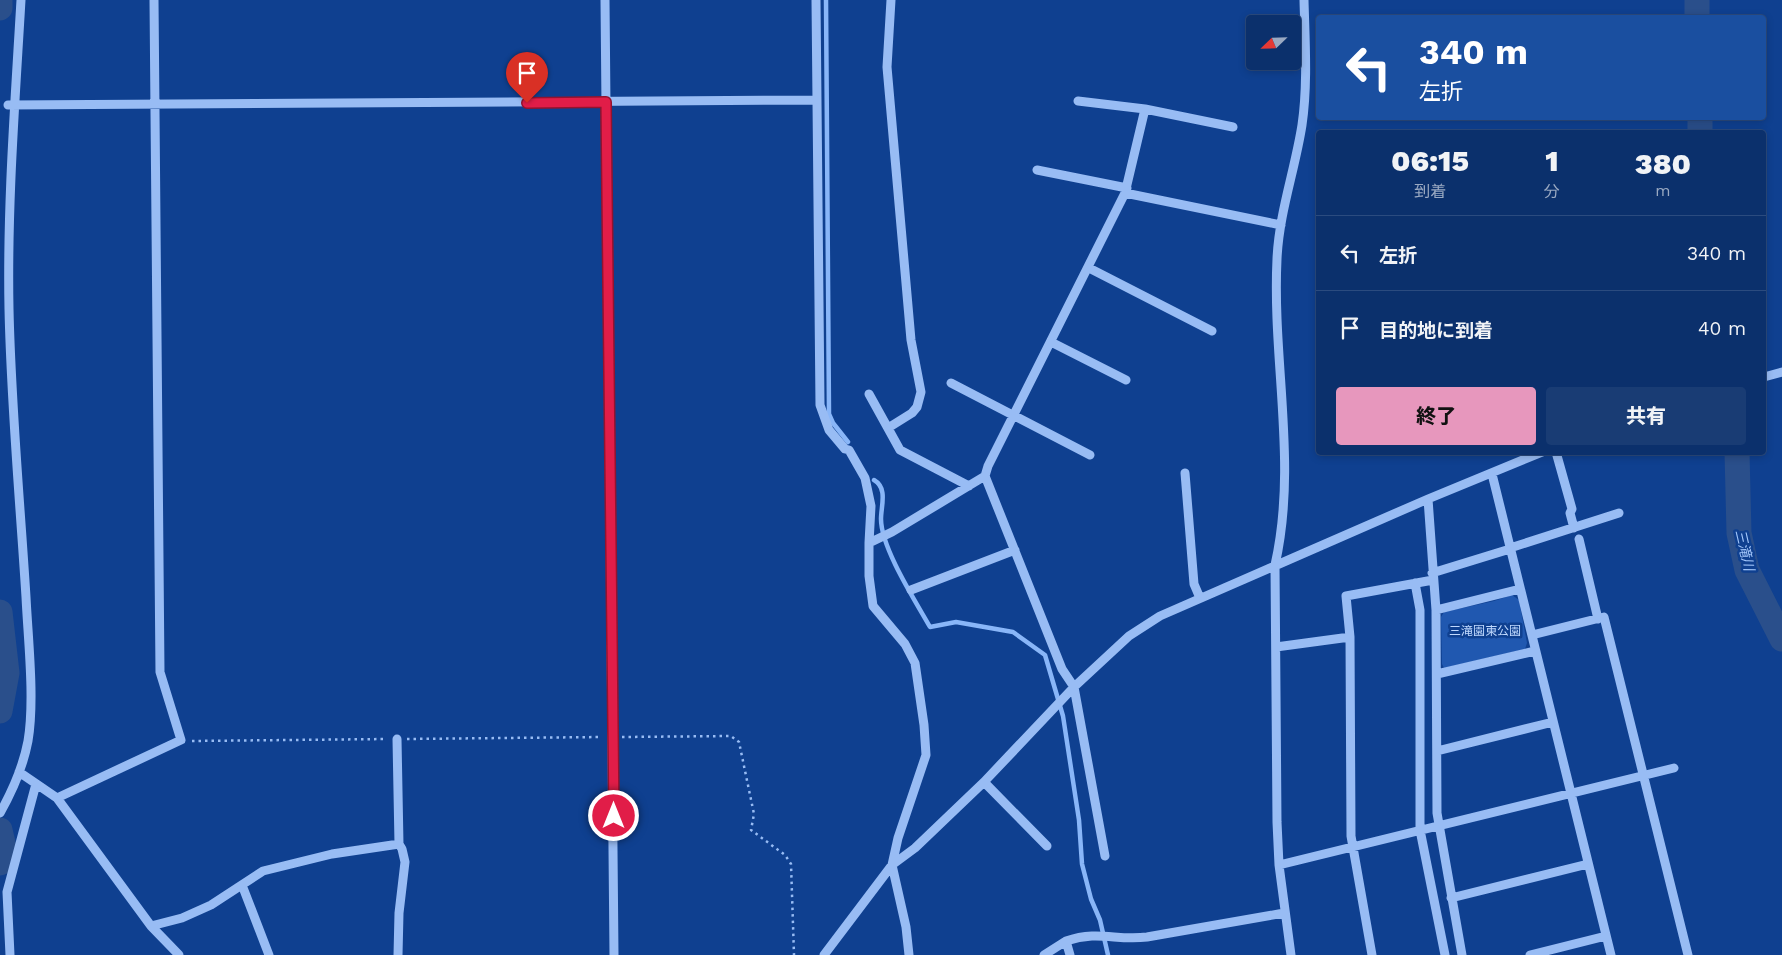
<!DOCTYPE html>
<html lang="ja">
<meta charset="utf-8">
<style>
body{margin:0;font-family:"Work Sans","Noto Sans JP",sans-serif;background:#193c74;color:#f1f3f6;height:100vh;display:flex;flex-direction:column;font-size:19px;white-space:nowrap}
*{box-sizing:border-box;margin:0}
p{font-size:16px;color:#9aa9c2}
.icon{flex:none;width:28px;height:28px;fill:none;stroke:currentColor;stroke-width:2;stroke-linecap:round;stroke-linejoin:round}
.map{position:relative;flex:1;overflow:hidden}
.sheet{position:absolute;left:1316px;top:130px;width:450px;height:325px;display:flex;flex-direction:column;background:#0b306c;border-radius:5px;box-shadow:0 2px 8px #0003,0 0 0 1px #2b4b7f}
.sheet>*{flex:none}
.top-card{position:absolute;left:1316px;top:15px;width:450px;height:105px;border-radius:5px;box-shadow:0 2px 8px #0003,0 0 0 1px #2b4b7f;background:#1a4fa0;color:#fff;overflow:hidden}
.needle{width:32px;rotate:247deg}
.buttons{position:absolute;left:1246px;top:15px;display:grid;gap:10px}
.buttons a{display:grid;place-items:center;width:55px;height:55px;border-radius:5px;background:#0b306c;box-shadow:0 2px 8px #0003,0 0 0 1px #2b4b7f;font-size:25px}
.pin{position:absolute;display:grid;place-items:center;width:42px;height:42px;color:#fff;margin:-51px -21px;border-radius:50% 50% 50% 0;rotate:-45deg;box-shadow:0 0 5px #0007}
.pin .icon{rotate:45deg}
.me{position:absolute;width:55px;margin:-28px;rotate:0deg;stroke-linejoin:round;filter:drop-shadow(0 0 4px #0008)}
.turn{display:flex;align-items:center;gap:18px;height:105px;padding:0 20px;font-size:22px}
.turn .icon{width:65px;height:65px;stroke-width:2.5}
.turn b{display:block;font-size:35px;line-height:42px}
.eta{display:flex;justify-content:space-evenly;align-items:center;height:85px;text-align:center}
.eta b{font-size:30px;font-weight:800;line-height:35px}
.action{display:flex;gap:10px;margin-top:auto;padding:10px 20px}
.action a{flex:1;height:58px;border-radius:5px;background:#e797bd;color:#111;font-size:20px;font-weight:800;line-height:58px;text-align:center}
.action a+a{background:#193c74;color:#f1f3f6}
ul{padding:0;list-style:none}
li{display:flex;align-items:center;gap:15px;height:75px;padding:0 20px;border-top:1px solid #2b4b7f}
li div{flex:1}
li b{display:block;font-size:19px}
li em{font-style:normal}
.map>svg:first-child{display:block}
.green{fill:#2058b0}
.lines{fill:none;stroke-linecap:round;stroke-linejoin:round}
.stream{stroke:#89b6f8;stroke-width:4.5}
.river{stroke:#2a4f8b;stroke-width:25}
.path{stroke:#98bcf4;stroke-width:2.5;stroke-dasharray:2.5 4;stroke-linecap:butt}
.minor{stroke:#98bcf4;stroke-width:9}
.route-casing{stroke:#92132f;stroke-width:12}
.route{stroke:#e11d48;stroke-width:9}
.labels{text-anchor:middle;stroke-width:5;stroke-linejoin:round;paint-order:stroke}
.park-label{font-size:12px;fill:#c0d9fe;stroke:#0f4090}
.water-label{font-size:14px;font-style:italic;fill:#a4c7fb;stroke:#0f4090}
</style>
<div class="map">
<svg width="1782" height="955" viewBox="0 0 1782 955">
<rect width="100%" height="100%" fill="#0f4090"/>
<path class="green" d="M1512 595 1519 600 1527 643 1525 649 1444 668 1442 664 1441 617 1444 612 1494 601Z"/>
<g class="lines">
<path class="stream" d="M826 0 829 414 833 423 848 442
M874 480C888 488 881 506 881 519 881 548 916 602 930 627L956 622 1013 632 1045 655 1063 716 1079 820 1082 864 1091 899 1100 920 1108 955"/>
<path class="river" d="M0 8V0
M1697 18V0
M1700 132V118
M1737 452 1739 533 1747 570 1782 639
M0 612 7 673 0 711
M0 830 4 847 0 863"/>
<path class="path" d="M622 737 731 736 739 742 754 814 751 830 785 855 791 864 794 955
M407 739 602 737
M192 741 387 739"/>
<path class="minor" d="M605 0 614 955
M816 0 820 405 829 430 845 449 849 450 865 478 871 506 869 543 892 532 985 476
M1078 101 1145 109 1125 193
M8 105 816 100
M1145 109 1233 127
M1037 170 1127 188
M1089 268 1212 331
M1051 342 1126 380
M1764 377 1782 372
M951 383 1090 455
M869 394 900 450 969 486
M888 428 912 413 917 407 921 392 911 340 887 67 891 0
M1556 452 1572 509 1570 513 1574 528
M1185 473 1194 584 1200 598
M1492 474 1611 955
M1428 499 1436 610 1437 813 1462 955
M1579 539 1598 619
M869 543V576L873 606 905 644 915 663 924 725 926 755 898 838 892 865 906 927 909 955
M1510 548 1619 513
M1432 573 1510 549
M1415 583 1420 610V830L1445 955
M911 590 1015 550
M1436 610 1520 589
M1532 635 1604 617 1688 955
M1276 647 1350 637
M1437 674 1535 651
M397 739 399 844 402 849 405 862 399 913 398 955
M1437 751 1553 722
M19 772 57 798 151 926 179 955
M984 782 1047 846
M57 798 181 740 160 672 154 0
M0 813C13 790 23 767 28 741 35 700 28 639 26 597 20 501 11 405 9 309 7 206 15 103 21 0
M1105 856 1074 687 1062 669 985 476 988 466 1125 193 1281 225
M1279 865 1674 768
M242 885 269 955
M1451 898 1588 864
M151 926 182 918 211 905 263 871 332 854 399 844
M1066 941C1099 930 1116 941 1147 937L1284 913
M10 955 7 892 36 784
M824 955 892 865 915 848 984 782 1074 687 1129 636 1160 616 1428 499 1542 452
M1044 955 1066 941 1070 955
M1291 955 1279 865 1277 822 1275 565C1298 464 1272 362 1277 259 1279 213 1295 170 1302 125 1308 84 1305 41 1304 0
M1372 955 1351 836 1350 637 1346 596 1433 580
M1530 955 1606 936"/>
</g>
<g class="lines">
<defs>
<path id="route" d="M527 103 606 102 614 816"/>
</defs>
<use href="#route" class="route-casing"/>
<use href="#route" class="route"/>
</g>
<g class="labels">
<g class="park-label">
<text x="1485" y="635">三滝園東公園</text>
</g>
<g class="water-label">
<text transform="translate(1745 550) rotate(77)" y="5">三滝川</text>
</g>
</g>
</svg>
<div class="buttons">
<a><svg class="needle" viewBox="-14 -14 28 28"><path d="M0-13l5 13h-10z" fill="#e53935"/><path d="M0 13l5-13h-10z" fill="#9aa9c2"/></svg></a>
</div>
<div class="pin" style="left:527px;top:103px;background:#d93025"><svg class="icon" aria-label="arrive" viewBox="0 0 24 24"><path d="M6 21V4h12l-3 4 3 4H6"/></svg></div>
<svg class="me" style="left:614px;top:816px" viewBox="-20 -20 40 40"><circle r="17" fill="#e11d48" stroke="#fff" stroke-width="3"/><path d="M0-11L8 9 0 5-8 9z" fill="#fff"/></svg>
<div class="top-card">
<div class="turn"><svg class="icon" aria-label="left" viewBox="0 0 24 24"><path d="M17 20v-9H6M10 6l-5 5 5 5"/></svg><div><b>340 m</b>左折</div></div>
</div>
<section class="sheet">
<div class="eta">
<div><b>06:15</b><p>到着</p></div>
<div><b>1</b><p>分</p></div>
<div><b>380</b><p>m</p></div>
</div>
<ul>
<li><svg class="icon" aria-label="left" viewBox="0 0 24 24"><path d="M17 20v-9H6M10 6l-5 5 5 5"/></svg><div><b>左折</b></div><em>340 m</em></li>
<li><svg class="icon" aria-label="arrive" viewBox="0 0 24 24"><path d="M6 21V4h12l-3 4 3 4H6"/></svg><div><b>目的地に到着</b></div><em>40 m</em></li>
</ul>
<div class="action"><a>終了</a><a>共有</a></div>
</section>
</div>
